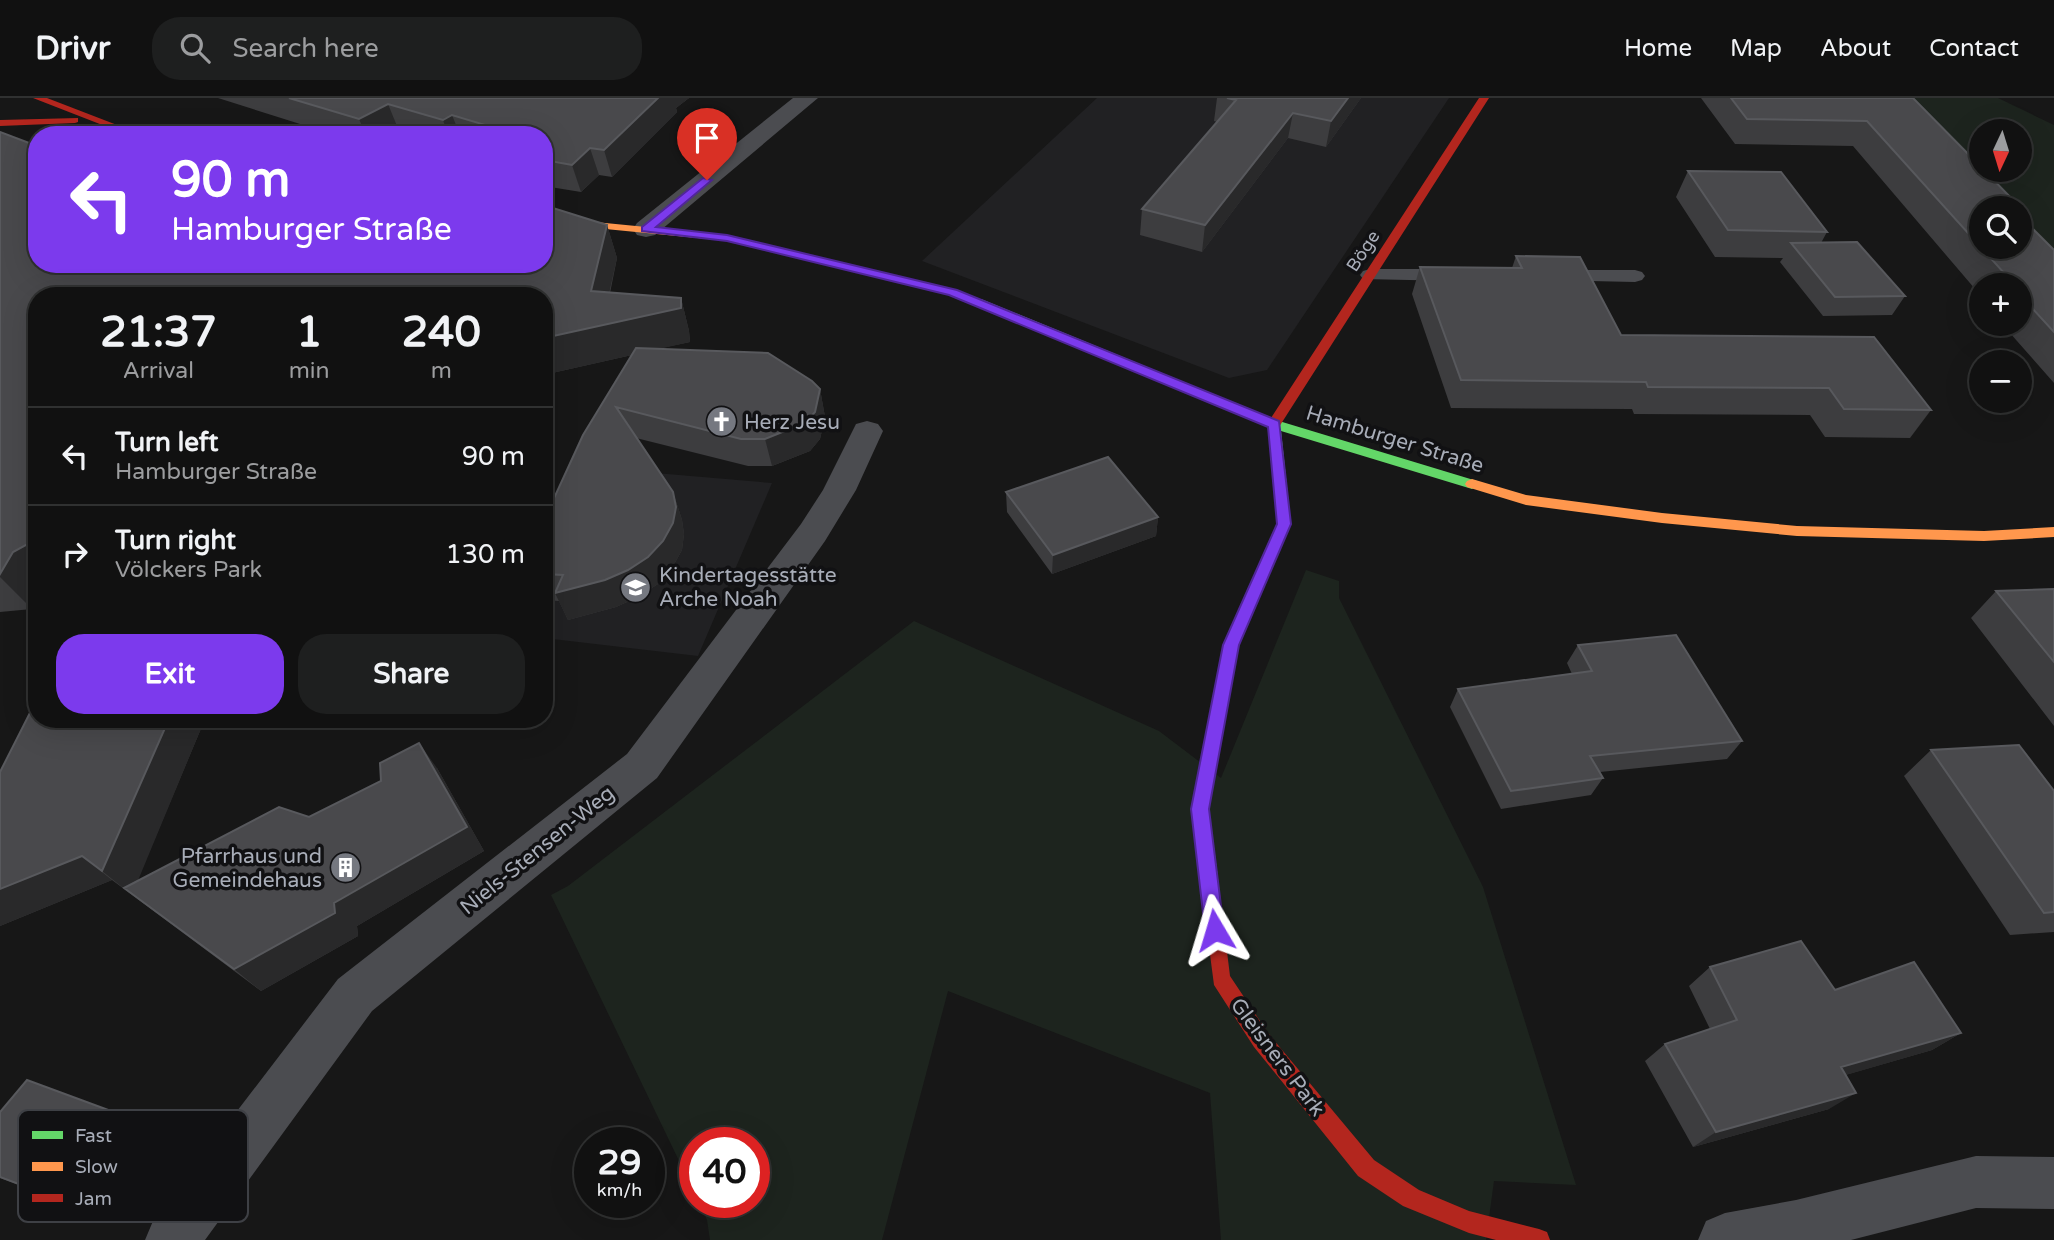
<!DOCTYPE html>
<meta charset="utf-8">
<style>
body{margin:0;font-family:"Varela Round",sans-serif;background:#1e1f1f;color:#f1f3f6;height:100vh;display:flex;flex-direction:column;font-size:26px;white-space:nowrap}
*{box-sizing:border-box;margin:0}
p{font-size:23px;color:#9c9d9f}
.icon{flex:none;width:38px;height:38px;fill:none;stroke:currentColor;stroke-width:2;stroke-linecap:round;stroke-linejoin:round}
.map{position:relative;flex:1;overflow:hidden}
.side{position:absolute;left:28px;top:189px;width:525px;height:441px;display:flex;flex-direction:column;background:#111;border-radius:28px;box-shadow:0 7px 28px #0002,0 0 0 2px #303131}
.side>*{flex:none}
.hud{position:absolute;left:28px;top:28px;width:525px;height:147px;border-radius:28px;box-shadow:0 7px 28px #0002,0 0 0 2px #303131;background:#7c3aed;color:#fff;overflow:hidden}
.needle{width:46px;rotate:184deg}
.fabs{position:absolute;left:1969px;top:21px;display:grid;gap:14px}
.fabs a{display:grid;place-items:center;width:63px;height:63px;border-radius:50%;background:#111;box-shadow:0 7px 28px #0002,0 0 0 2px #303131;font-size:35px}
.speed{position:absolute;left:574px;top:1029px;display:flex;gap:14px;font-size:35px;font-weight:700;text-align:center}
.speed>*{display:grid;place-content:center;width:91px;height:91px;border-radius:50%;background:#111;box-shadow:0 7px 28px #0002,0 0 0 2px #303131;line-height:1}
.speed small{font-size:18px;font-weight:400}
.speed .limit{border:10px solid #d22;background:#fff;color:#111}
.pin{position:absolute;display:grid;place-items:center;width:60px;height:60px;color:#fff;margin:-72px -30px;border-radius:50% 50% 50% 0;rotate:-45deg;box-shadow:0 0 7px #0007}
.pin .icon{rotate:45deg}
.me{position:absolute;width:77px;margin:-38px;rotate:353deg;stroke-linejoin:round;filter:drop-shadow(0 0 5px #0008)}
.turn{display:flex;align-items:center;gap:24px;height:147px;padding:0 28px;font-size:32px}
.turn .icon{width:91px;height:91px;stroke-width:2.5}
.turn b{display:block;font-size:49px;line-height:60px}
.eta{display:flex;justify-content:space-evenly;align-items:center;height:119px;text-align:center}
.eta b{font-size:42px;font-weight:700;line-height:49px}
.cta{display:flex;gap:14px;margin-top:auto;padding:14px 28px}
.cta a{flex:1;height:80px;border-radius:28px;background:#7c3aed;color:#fff;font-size:28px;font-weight:700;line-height:80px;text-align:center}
.cta a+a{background:#1e1f1f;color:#f1f3f6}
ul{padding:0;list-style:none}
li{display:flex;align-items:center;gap:21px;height:98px;padding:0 28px;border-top:2px solid #303131}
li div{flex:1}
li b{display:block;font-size:26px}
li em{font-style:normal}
header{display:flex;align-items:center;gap:42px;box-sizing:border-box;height:98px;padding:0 35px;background:#111;border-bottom:2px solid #303131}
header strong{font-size:33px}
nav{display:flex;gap:38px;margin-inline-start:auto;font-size:24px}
.search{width:490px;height:63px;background:#1e1f1f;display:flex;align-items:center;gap:18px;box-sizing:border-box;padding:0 24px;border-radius:28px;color:#9c9d9f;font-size:26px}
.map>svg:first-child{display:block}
.built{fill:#212123}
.green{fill:#1d241e;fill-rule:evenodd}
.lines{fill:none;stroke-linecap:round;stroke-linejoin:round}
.lane{fill:#4b4c50;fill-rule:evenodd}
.street{fill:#4b4c50;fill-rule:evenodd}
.fast{fill:#63d668;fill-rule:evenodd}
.slow{fill:#ff974d;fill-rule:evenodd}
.jam{fill:#b3261e;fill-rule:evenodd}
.wall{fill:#3d3d3f}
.shaded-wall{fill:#29292a}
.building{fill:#49494c;stroke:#58595d;stroke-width:2}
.route{fill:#7c3aed;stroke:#51269a;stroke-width:2}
.labels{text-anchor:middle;stroke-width:7;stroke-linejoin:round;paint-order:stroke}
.far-street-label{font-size:18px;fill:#a8adb8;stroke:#111113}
.poi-label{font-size:21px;fill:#a8adb8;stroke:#111113;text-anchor:start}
.street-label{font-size:21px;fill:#a8adb8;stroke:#111113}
.key{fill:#111113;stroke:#3e4045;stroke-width:2}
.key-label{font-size:19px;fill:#a8adb8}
</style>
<header>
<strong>Drivr</strong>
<div class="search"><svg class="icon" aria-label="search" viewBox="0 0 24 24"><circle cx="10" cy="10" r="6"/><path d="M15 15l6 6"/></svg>Search here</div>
<nav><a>Home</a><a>Map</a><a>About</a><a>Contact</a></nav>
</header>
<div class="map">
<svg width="2054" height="1142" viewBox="0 0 2054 1142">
<rect width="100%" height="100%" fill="#171717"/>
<path class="built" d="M1097 0H1449L1267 272 1229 280 922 163Z
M585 369 772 385 698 558 544 540V439Z"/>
<path class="green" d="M1889 0H1998L2054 27V175L2020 138V110H2000ZM1981 33H2020V72H1981Z
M1306 472 1339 483V500L1483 789 1576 1087 1494 1083 1486 1142H1221L1210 995 948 893 882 1142H710L707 1122 699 1104H754V1045H695V1096L551 797 568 788 914 523 1159 633 1221 680Z"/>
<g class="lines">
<path class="lane" d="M1370 171H1455L1462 173 1465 177 1462 181 1455 183 1363 181 1360 177 1363 173Z
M1551 172H1635L1642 174 1645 178 1642 182 1635 184 1544 182 1541 178 1544 174Z"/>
<path class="street" d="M793 0H818L655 137 646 139 637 137 633 131 637 125Z
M867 323 878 326 883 333 856 392 825 443 657 680 372 913 205 1142H145L153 1123 338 881 627 656 801 426 823 392 856 326Z
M1976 1058 2054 1059V1111L1976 1110 1851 1142H1698L1706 1123 1725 1115 1796 1102Z"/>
<path class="fast" d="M981 201 1279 323 1477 383 1479 386 1472 391 1281 333 1291 426 1239 547 1209 711 1218 780 1215 786 1209 788 1203 786 1200 780 1191 711 1223 547 1277 426 1268 328 977 207 975 205Z"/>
<path class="slow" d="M544 119 728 137 957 192 987 205 981 209 949 197 728 143 544 125Z
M1472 381 1526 397 1662 415 1797 428 1984 433 2054 429V439L1984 443 1797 438 1662 425 1526 407 1467 389 1465 386 1467 383Z"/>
<path class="jam" d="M33 0H47L143 37H128Z
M1479 0H1489L1279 329H1269L1267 326Z
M78 20V24L75 25 0 28V22Z
M1209 772 1215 774 1218 780 1230 878 1268 935 1374 1062 1419 1092 1469 1113 1539 1131 1547 1134 1550 1142H1496L1469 1135 1403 1108 1358 1078 1254 949 1214 887 1200 780 1203 774Z"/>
</g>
<path class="wall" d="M218 0H689L676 10 677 14 612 79 599 77 581 94 544 88V37H413L399 33 392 37H335Z
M1217 0H1361L1326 49 1288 40 1202 154 1140 137 1142 111 1217 24 1214 23Z
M1701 0H1913L2014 103 2010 108 2054 152V285L2002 226H2020V187H1981V198L1853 48 1735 46Z
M0 34 37 166 607 127 617 160 610 195 681 200 689 233 690 244 661 250 820 291 825 319 820 341 810 353 772 368H748L636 340 673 394 682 422 684 436 682 452 672 470 658 486 638 499 616 509 568 522 559 503 544 502V422L632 257 552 275 544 271V198H37V503L32 511 0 514Z
M1688 73 1827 134 1821 145 1905 198 1892 217 1823 218 1780 164 1783 160 1715 159 1676 99Z
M1516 158 1621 237 1931 312 1910 340 1825 339 1810 317 1634 316 1632 311 1451 310 1412 196 1420 169 1512 170Z
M1006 394 1158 419 1156 438 1052 476 1007 414Z
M2054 491V628L1971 520 1996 493Z
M1578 547 1742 643 1727 661 1600 674 1603 680 1591 697 1501 711 1450 609 1458 591 1572 576 1567 565Z
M37 621H205L137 783 309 719 437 670 484 753 357 828 358 838 261 893 112 782 0 828V674Z
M1931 652 2054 693V834L2010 837 1904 678Z
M1710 869 1835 892 1961 935 1932 952 1845 977 1829 1011 1693 1049 1645 963 1665 946 1710 931 1689 888Z
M0 1014 135 1025 72 1106 0 1080Z"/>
<path class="shaded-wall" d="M658 0H689L676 10 677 14 612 79 604 52Z
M1348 0H1361L1326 49 1331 23Z
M388 6 399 33 392 37H366L359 21Z
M1293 15 1288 40 1202 154 1205 127Z
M452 17 460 37H448L443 22Z
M590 50 599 77 581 94 572 67Z
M607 127 617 160 602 227 591 193Z
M681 200 689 233 690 244 552 275 544 255V240Z
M820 291 825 319 820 341 810 353 772 368 765 341Z
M673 394 682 422 684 436 682 452 672 470 658 486 638 499 616 509 568 522 555 495Z
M1158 419 1156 438 1052 476 1053 457Z
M37 441V503L32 511 0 479V476L13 454Z
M169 621H205L132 797 102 773Z
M419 645 437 670 484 753 357 828 358 838 261 893 234 871 334 805Z
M82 758 112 782 0 828V791Z
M1961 935 1932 952 1815 986 1841 969Z
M1856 995 1829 1011 1693 1049 1716 1034Z
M111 1013 135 1025 72 1106 45 1096Z"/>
<path class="building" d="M289 0H658L604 52 590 50 572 67 544 62V37H518L452 17 443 22 388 6 359 21Z
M1227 0H1348L1331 23 1293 15 1205 127 1142 111 1236 2Z
M1731 0H1913L1981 69V72H1984L2014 103H2004L2012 110H1981V149H2020V118L2054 152V234L2020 197V187H2011L2010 186H2014L1867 23 1747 21Z
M0 34 37 48V166H544V111L553 110 607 127 591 193 681 200V210L544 240V198H37V441L13 454 0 476Z
M1688 73 1781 74 1827 134 1728 132Z
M1857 144 1905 198 1835 199 1791 145Z
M1516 158 1580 159 1621 237 1874 239 1931 312 1844 311 1829 290 1648 289 1646 284 1461 282 1420 169 1522 170Z
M636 250 768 255 812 283 820 291 815 314 805 325 765 341H741L616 309 673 394 676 409 673 425 663 443 648 459 628 472 605 482 555 495 563 477 544 476V422L583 337Z
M1108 359 1158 419 1053 457 1006 394Z
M2054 491V564L1996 493Z
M1676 537 1742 643 1590 658 1603 680 1511 693 1458 591 1592 573 1578 547Z
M37 601V621H169L102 773 82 758 0 791V674Z
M419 645 467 729 334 805 335 815 234 871 124 790 279 709 309 719 381 683 380 665Z
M2019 647 2054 693V814L2044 815 1931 652Z
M1801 843 1835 892 1914 864 1961 935 1841 969 1856 995 1716 1034 1665 946 1737 922 1710 869Z
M27 982 111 1013 45 1096 0 1079V1014Z"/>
<path class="route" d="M703 80 712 82 656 129 727 137 957 192 1279 323 1291 426 1239 547 1209 711 1224 832 1221 839 1215 841 1208 839 1205 832 1191 711 1223 547 1277 426 1268 329 949 197 727 143 642 133V129Z"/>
<defs>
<symbol id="church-disc" viewBox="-11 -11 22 22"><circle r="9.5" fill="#757880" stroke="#111113"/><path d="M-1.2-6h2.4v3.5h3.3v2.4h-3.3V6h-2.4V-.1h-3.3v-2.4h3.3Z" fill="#fff"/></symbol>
<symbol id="school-disc" viewBox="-11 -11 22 22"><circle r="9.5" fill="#757880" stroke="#111113"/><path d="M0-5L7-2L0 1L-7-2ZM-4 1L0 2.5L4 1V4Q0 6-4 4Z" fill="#fff"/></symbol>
<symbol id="building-disc" viewBox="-11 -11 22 22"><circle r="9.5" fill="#757880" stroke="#111113"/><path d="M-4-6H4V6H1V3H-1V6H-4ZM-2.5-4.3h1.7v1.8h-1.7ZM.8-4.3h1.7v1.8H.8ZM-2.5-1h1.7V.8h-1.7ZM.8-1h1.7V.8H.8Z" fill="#fff"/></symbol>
</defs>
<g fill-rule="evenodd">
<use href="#church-disc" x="704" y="306" width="35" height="35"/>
<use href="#school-disc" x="618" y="472" width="35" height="35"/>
<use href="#building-disc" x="328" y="752" width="35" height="35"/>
</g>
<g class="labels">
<g class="far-street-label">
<text transform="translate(1363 153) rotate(-57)" y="6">Böge</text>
</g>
<g class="poi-label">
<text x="744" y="331">Herz Jesu</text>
<text x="659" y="484">Kindertagesstätte<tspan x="659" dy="24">Arche Noah</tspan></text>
<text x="322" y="765" text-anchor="end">Pfarrhaus und<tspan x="322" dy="24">Gemeindehaus</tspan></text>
</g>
<g class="street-label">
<text transform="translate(1395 341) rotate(17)" y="7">Hamburger Straße</text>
<text transform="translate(537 752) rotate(-39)" y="7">Niels-Stensen-Weg</text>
<text transform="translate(1278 959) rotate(53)" y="7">Gleisners Park</text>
</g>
</g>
<rect x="18" y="1012" width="230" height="112" rx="10" class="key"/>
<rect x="32" y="1033" width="31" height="8" fill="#63d668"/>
<rect x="32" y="1064" width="31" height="9" fill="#ff974d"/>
<rect x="32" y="1096" width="31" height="8" fill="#b3261e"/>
<g class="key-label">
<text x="75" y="1044">Fast</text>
<text x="75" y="1075">Slow</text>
<text x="75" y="1107">Jam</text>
</g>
</svg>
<div class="fabs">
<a><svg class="needle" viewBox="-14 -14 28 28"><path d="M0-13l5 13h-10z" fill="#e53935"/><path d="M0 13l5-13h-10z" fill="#9c9d9f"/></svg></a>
<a><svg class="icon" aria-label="search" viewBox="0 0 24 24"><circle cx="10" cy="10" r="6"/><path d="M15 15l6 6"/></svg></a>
<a>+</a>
<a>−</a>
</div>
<div class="speed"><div>29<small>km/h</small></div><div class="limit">40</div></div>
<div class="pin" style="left:707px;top:82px;background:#d93025"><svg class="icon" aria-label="arrive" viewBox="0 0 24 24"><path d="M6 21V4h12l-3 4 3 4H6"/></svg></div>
<svg class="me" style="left:1215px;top:832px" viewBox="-20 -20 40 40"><path d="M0-17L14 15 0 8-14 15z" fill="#7c3aed" stroke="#fff" stroke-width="4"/></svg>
<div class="hud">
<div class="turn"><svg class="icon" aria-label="left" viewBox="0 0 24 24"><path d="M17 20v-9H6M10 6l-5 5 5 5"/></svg><div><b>90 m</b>Hamburger Straße</div></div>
</div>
<section class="side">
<div class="eta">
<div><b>21:37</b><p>Arrival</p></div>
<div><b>1</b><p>min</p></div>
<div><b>240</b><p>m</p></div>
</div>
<ul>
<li><svg class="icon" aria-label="left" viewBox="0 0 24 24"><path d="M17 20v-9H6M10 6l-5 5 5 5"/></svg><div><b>Turn left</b><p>Hamburger Straße</p></div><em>90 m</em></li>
<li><svg class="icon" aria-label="right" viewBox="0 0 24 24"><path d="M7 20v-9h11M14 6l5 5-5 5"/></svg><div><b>Turn right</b><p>Völckers Park</p></div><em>130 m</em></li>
</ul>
<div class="cta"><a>Exit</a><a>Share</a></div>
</section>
</div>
